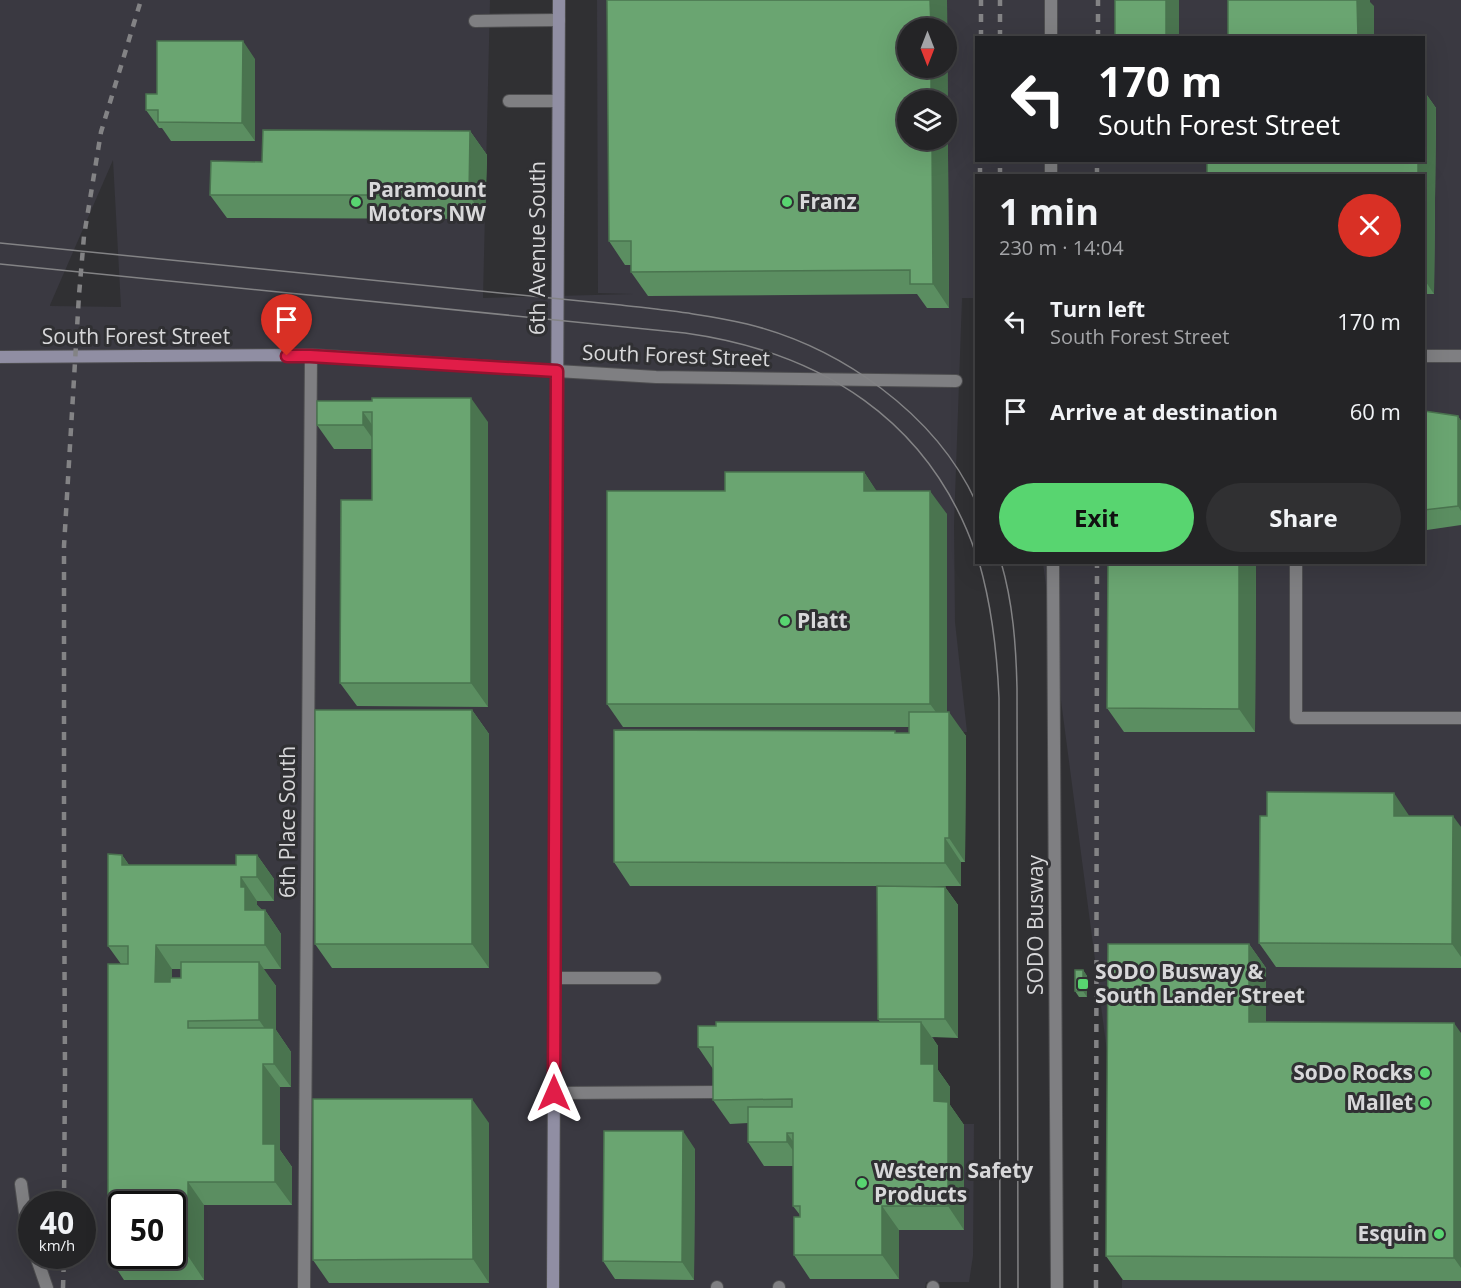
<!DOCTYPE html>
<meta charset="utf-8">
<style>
body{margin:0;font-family:"Open Sans",sans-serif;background:#303032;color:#f1f3f6;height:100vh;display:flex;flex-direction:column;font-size:22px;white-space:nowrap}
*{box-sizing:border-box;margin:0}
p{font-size:20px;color:#a3a4a7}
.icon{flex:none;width:33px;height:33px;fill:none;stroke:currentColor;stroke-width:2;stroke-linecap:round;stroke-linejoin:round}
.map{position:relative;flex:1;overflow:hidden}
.drawer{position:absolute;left:975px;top:174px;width:450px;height:390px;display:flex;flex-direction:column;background:#242426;border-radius:0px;box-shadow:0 6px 24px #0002,0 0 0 2px #414143}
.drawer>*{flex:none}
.guide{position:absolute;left:975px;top:36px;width:450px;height:126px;border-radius:0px;box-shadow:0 6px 24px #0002,0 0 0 2px #414143;background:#202124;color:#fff;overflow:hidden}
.needle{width:39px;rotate:180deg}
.fabs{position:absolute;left:897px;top:18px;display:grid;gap:12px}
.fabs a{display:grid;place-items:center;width:60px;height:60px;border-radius:50%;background:#242426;box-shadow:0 6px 24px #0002,0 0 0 2px #414143;font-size:30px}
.speed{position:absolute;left:18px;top:1191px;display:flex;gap:12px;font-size:30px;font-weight:700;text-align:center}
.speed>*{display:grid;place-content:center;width:78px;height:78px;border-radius:50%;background:#242426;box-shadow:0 6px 24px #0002,0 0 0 2px #414143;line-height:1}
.speed small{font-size:15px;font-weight:400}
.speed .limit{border:3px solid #111;border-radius:9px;background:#fff;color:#111}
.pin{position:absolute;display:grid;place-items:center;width:51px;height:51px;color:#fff;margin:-62px -26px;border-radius:50% 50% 50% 0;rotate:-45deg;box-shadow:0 0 6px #0007}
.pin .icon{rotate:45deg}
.me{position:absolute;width:66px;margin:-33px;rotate:0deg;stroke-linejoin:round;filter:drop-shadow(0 0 4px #0008)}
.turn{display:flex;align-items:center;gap:21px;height:126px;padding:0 24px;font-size:27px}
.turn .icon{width:78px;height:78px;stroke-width:2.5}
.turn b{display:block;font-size:42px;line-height:51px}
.round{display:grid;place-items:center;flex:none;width:63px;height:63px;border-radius:32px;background:#303032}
.headline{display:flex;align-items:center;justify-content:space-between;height:102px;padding:0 24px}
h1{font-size:36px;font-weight:700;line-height:45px}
.action{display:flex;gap:12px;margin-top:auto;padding:12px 24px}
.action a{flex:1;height:69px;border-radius:36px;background:#58d570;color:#111;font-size:24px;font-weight:700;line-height:69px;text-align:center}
.action a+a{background:#303032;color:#f1f3f6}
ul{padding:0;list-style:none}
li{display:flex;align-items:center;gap:18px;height:90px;padding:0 24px}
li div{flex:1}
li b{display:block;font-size:22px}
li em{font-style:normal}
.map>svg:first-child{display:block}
.built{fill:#3a3941;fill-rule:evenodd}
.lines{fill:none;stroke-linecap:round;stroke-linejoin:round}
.service-casing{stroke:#4e4e50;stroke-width:14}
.minor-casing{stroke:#4e4e50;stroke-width:14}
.secondary-casing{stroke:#4e4e50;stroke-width:14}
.service{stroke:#7f7f82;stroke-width:12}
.minor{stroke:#7f7f82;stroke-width:12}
.secondary{stroke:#908ea3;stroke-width:12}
.tram{stroke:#838385;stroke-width:1.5}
.rail{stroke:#838385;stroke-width:4.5;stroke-dasharray:8 8;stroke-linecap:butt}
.wall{fill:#5b8e61;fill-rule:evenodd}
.shaded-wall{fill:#4a744f}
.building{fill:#6aa571;stroke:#4a744f;stroke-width:1.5;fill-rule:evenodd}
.route-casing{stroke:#92132f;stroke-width:15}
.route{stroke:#e11d48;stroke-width:10}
.poi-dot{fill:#58d570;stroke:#303033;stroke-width:2}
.labels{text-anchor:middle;stroke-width:6;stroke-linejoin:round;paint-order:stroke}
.poi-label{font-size:21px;font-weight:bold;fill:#d8d8da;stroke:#303033;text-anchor:start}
.street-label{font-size:21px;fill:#d8d8da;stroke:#303033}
</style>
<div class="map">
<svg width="1461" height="1288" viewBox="0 0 1461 1288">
<rect width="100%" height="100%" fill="#303033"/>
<path class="built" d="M0 0H490L483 298 633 294 598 293 597 0H1461V1288H1122V1166L1043 563 1424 562V176H976V298H962L954 525 955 622 967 732H946L931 1124H974L973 1256 969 1282H926L925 1288H0ZM908 28H946V68H908ZM976 38H1424V160H976ZM908 100H946V140H908ZM113 160 121 307 50 306V305ZM32 1204H82V1256H32ZM122 1204H172V1256H122Z"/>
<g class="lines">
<defs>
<path id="service" d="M1051 0V38
M475 21 559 20
M509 101H558
M1051 160V176
M1053 562 1057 1288
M1296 562V718H1461
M554 978H655
M554 1093 718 1092
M21 1184 27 1228 32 1240
M36 1256 47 1288
M933 1287V1288
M717 1288V1287
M779 1288V1287"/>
<path id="minor" d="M1424 356H1461
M557 371 656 377 956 381
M304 1288 311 355"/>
<path id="secondary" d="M0 357 311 355 557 371
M553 1288 559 0"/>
</defs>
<use href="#service" class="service-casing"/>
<use href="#minor" class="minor-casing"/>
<use href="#secondary" class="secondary-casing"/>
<use href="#service" class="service"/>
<use href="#minor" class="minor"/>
<use href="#secondary" class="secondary"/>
<path class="tram" d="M0 243 621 305C663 310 705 314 747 324 840 347 935 413 976 502
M0 264 685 333C821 352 930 420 976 554
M979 562C992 607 997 652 999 698L1000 1288
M1001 562C1013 603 1016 645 1017 688L1018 1288"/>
<path class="rail" d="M981 38V0
M1000 38V0
M1098 38V0
M980 176V160
M1000 176V160
M1097 176V160
M64 1204 65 1074 64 847V546L79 295 84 236 101 132 141 0
M63 1288 64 1256
M1096 1288 1097 562"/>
</g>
<path class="wall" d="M947 0 949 308H927L917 294 648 296 631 272V265H625L609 241Z
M255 59V141H171L162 128H159L146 110 157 94Z
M1424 91 1436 108 1434 294H1424Z
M470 131 487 155 485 219 227 218 210 195 262 162Z
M317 401 488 422V707L357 706 340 683 372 500V449H334L317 425Z
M1424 411 1458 416 1461 421V525L1427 530 1424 529Z
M864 472 876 491 947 514V712L966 736 965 862H961V886H892L945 887 958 905V1038L932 1037 938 1046V1070L950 1087V1105L964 1125V1230H899V1279H810L794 1255 800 1215 793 1206V1166H764L748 1142V1123L730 1124 713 1100V1069L698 1047 880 1022 878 1019 877 886H630L614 862 896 733H909V727H623L607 704 725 491Z
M1108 562H1256L1255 732H1124L1107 708Z
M472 710 489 734V968H332L315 944Z
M1409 816 1461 827V968L1276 967 1259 943Z
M122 855 129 865H236L257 855 274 879V901H257V905L262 910H265L281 934V969H263L276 986V1030L291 1052V1087H280V1150L292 1167V1205H204V1280H124L108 1256 121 964 108 946ZM172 969H181V978H172Z
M1249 944 1266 968V1022L1461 1033V1281L1123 1280 1106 1256Z
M1083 970 1087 976V997H1079L1075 991Z
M489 1123V1283H329L313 1260Z
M695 1149 694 1280 615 1279 603 1261Z"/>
<path class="shaded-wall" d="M930 0H947L949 308 933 284 932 140H946V100H931V68H946V28H931Z
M1166 0H1179V38H1166Z
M1357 0H1370V2L1374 6V38H1358Z
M243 41 255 59V141L242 123Z
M1424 91 1436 108 1434 294 1424 279V176H1418V160H1424Z
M470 131 487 155 485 219 469 195Z
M471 398 488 422V707L471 683Z
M363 412 380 436V449L363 425Z
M1458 416 1461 421V511L1458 506Z
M864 472 880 496 864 491Z
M930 491 947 514V727L930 704Z
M1239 562H1256L1255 732 1239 709Z
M472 710 489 734V968L472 944Z
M949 712 966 736 965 862 949 838Z
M1394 793 1410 817 1394 816Z
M1453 816 1461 827V957L1452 944Z
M945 838 961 862V886L945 863Z
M122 855 138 878 122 865Z
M257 855 274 879V901L257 877Z
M241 877 257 901V905L262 910H245L241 887Z
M945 887 958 905V1038L945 1019Z
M265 910 281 934V969L265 945Z
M1249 944 1266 968V1046L1249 1022Z
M156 945 172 969V1005L155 982Z
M259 962 276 986V1030L291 1052V1087L274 1064V1042L259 1020Z
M1083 970 1087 976V997L1083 991Z
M921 1022 938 1046V1070L950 1087V1105L964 1125V1230L948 1206 921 1064Z
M1454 1023 1461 1033V1268L1454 1258Z
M263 1064 280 1087V1150L292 1167V1205L275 1182 263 1144Z
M472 1099 489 1123V1283L473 1259Z
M683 1131 695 1149 694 1280 682 1262Z
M787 1133 804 1157V1166L787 1142Z
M188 1182 204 1205V1280L188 1256Z
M882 1206 899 1230V1279L882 1255Z"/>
<path class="building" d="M607 0H930L931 28H908V68H931V100H908V140H932L933 284H910V270L631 272V241H609Z
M1115 0H1166V38H1115Z
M1228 0H1357L1358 38H1228Z
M157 41H243L242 123 158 122V110H146V94H157Z
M263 130 470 131 469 195H210L211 161 262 162Z
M1207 160H1418V176H1207Z
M372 398H471V683H340L341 500H372V412H363V425H317V401H372Z
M1424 411 1458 416V506L1424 510Z
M725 472H864V491H930V704H607V491H725Z
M1108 562H1239V709L1107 708Z
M315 710H472V944H315Z
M909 712H949V838H945V863L614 862V730L895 731V733H909Z
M1267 792 1394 793V816H1453L1452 944 1259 943 1260 816H1267Z
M108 854 122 855V865H236V855H257V877H241V887H245V910H265V945H156L155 982H170V978H181V962H259V1020L188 1021V1028H274V1064H263V1144H275V1182H188V1256H108V964H128V946H108ZM122 1204H172V1256H122Z
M877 886 945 887V1019H878Z
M1108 944H1249V1022L1454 1023V1258L1106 1256Z
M1075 970H1083V991H1075Z
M716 1022H921V1064H934V1101L948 1102V1206H882V1255H794V1217H800V1206H793V1133H787V1142H748V1107H792V1099L713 1100V1047H698V1026H716Z
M313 1099H472L473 1259 313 1260Z
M604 1131H683L682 1262 603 1261Z"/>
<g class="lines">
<defs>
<path id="route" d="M287 356H310L557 371 554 1093"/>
</defs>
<use href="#route" class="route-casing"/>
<use href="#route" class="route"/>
</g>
<g class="poi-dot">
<circle cx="356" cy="202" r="6"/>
<circle cx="787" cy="202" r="6"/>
<circle cx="785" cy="621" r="6"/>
<rect x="1077" y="978" width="12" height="12" rx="3"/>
<circle cx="1425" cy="1073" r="6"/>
<circle cx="1425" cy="1103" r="6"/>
<circle cx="862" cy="1183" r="6"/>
<circle cx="1439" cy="1234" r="6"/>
</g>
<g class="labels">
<g class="poi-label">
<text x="368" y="197">Paramount<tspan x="368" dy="24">Motors NW</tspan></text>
<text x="799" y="209">Franz</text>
<text x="797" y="628">Platt</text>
<text x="1095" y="979">SODO Busway &amp;<tspan x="1095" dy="24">South Lander Street</tspan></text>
<text x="1413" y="1080" text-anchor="end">SoDo Rocks</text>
<text x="1413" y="1110" text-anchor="end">Mallet</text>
<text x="874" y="1178">Western Safety<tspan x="874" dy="24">Products</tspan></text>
<text x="1427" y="1241" text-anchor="end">Esquin</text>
</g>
<g class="street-label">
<text transform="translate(538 248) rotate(-90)" y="7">6th Avenue South</text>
<text x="136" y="344">South Forest Street</text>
<text transform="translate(676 356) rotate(2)" y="7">South Forest Street</text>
<text transform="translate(288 822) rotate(-90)" y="7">6th Place South</text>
<text transform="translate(1036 925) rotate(-90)" y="7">SODO Busway</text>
</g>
</g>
</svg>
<div class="fabs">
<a><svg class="needle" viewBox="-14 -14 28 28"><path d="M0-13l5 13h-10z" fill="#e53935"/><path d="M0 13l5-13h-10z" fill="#a3a4a7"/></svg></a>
<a><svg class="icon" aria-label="layers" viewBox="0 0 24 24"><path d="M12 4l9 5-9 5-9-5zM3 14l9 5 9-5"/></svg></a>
</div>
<div class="speed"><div>40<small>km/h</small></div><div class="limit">50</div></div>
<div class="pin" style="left:287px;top:356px;background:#d93025"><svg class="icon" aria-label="arrive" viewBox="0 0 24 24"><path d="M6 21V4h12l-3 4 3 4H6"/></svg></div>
<svg class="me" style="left:554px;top:1093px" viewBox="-20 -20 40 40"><path d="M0-17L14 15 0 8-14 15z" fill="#e11d48" stroke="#fff" stroke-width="4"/></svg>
<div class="guide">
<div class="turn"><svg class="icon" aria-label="left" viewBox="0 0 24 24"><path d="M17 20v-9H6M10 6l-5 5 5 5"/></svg><div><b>170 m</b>South Forest Street</div></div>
</div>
<section class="drawer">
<div class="headline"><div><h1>1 min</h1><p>230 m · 14:04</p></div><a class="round" style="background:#d93025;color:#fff"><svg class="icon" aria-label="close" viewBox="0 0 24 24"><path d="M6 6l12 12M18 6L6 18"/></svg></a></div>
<ul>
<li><svg class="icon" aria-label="left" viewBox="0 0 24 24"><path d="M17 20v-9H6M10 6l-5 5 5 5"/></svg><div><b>Turn left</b><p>South Forest Street</p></div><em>170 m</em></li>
<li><svg class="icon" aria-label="arrive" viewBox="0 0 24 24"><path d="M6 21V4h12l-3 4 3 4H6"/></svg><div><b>Arrive at destination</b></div><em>60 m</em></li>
</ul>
<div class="action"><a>Exit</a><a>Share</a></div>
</section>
</div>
